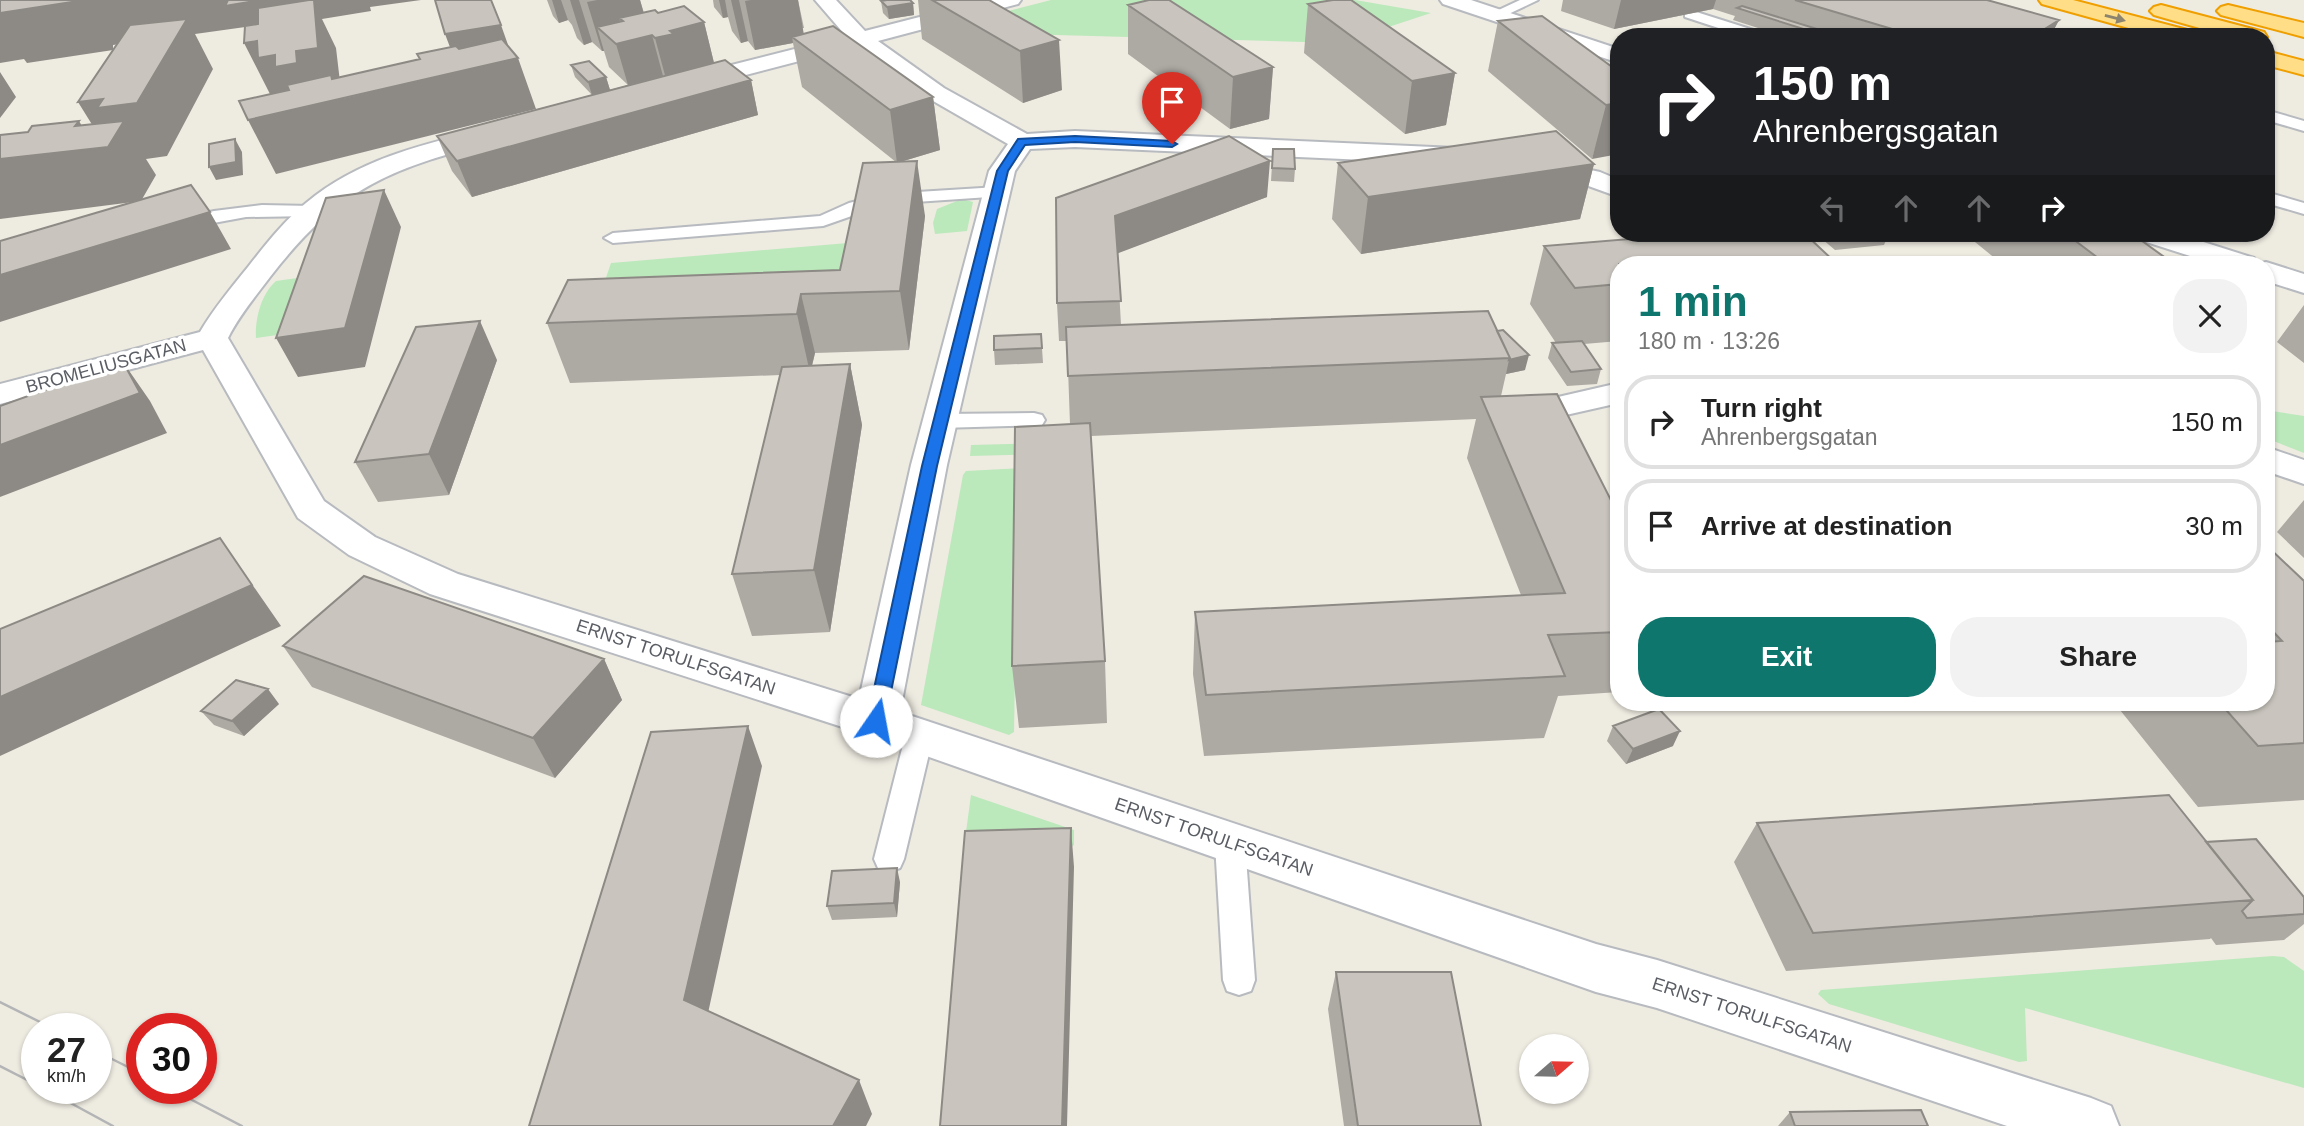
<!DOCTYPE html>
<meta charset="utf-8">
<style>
body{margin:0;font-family:Arial,sans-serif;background:#f2f2f2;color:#222;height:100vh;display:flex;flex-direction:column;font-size:26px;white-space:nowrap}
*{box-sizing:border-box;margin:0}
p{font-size:23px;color:#767676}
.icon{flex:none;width:38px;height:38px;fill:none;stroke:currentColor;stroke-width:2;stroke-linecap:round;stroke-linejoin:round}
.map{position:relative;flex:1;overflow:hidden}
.details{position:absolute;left:1610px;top:256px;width:665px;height:455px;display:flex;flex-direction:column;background:#fff;border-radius:28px;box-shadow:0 2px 5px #0004}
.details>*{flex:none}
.top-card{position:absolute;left:1610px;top:28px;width:665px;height:214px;border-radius:28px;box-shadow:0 2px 5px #0004;background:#202124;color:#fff;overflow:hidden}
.needle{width:46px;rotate:70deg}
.tools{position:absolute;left:1519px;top:1034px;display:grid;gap:14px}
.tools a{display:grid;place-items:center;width:70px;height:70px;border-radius:50%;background:#fff;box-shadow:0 2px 5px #0004;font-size:35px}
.speed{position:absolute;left:21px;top:1013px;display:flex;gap:14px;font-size:35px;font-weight:700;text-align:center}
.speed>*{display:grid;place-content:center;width:91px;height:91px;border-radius:50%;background:#fff;box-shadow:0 2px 5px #0004;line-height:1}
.speed small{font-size:18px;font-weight:400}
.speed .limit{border:10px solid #d22;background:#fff;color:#111}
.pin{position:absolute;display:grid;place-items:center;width:60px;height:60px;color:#fff;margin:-72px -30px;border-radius:50% 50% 50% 0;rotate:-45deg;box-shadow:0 0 7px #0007}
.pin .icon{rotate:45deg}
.me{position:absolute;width:77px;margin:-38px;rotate:12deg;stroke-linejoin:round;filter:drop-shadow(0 0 5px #0008)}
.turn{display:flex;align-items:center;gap:24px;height:147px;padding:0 28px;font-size:32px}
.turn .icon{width:91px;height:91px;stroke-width:2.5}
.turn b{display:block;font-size:49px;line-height:60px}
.lanes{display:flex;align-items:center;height:66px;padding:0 28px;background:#0003;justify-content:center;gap:35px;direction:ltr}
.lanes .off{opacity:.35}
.round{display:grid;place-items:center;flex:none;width:74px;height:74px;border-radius:28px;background:#f2f2f2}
.overview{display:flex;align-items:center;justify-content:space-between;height:119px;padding:0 28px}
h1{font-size:42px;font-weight:600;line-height:52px;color:#0f766e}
.button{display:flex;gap:14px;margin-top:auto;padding:14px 28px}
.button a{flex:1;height:80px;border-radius:28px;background:#0f766e;color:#fff;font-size:28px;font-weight:600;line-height:80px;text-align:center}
.button a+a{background:#f2f2f2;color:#222}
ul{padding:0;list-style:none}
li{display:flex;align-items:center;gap:21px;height:94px;margin:0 14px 10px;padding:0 14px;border:4px solid #e0e0e0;border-radius:28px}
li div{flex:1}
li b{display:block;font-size:26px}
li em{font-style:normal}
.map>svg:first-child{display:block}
.green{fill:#bbe9bb}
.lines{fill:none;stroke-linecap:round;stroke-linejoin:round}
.lane-casing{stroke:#b7babf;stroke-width:4}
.street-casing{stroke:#b7babf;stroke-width:4}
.highway-casing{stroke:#ef9f00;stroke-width:4}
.lane{fill:#fff;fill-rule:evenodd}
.street{fill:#fff;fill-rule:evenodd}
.highway{fill:#ffde87;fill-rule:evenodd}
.tram{stroke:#b3b4b5;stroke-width:2.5}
.wall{fill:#ada9a3}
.shaded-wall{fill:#8d8a85;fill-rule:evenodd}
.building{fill:#c9c5be;stroke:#8d8a85;stroke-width:2}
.oneway{fill:#8c846e}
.route{fill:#1a73e8;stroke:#114b97;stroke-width:2}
.labels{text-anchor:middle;stroke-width:7;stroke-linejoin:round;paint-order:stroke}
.street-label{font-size:18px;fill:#5a5e64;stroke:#fff}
</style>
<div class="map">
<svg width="2304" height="1126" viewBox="0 0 2304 1126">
<rect width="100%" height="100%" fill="#eeebe1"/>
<path class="green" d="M1051 0H1355L1431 13 1340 43 1020 34 989 16Z
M962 199 973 202 967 231 935 234 933 223 937 209Z
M848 243 854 294 755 274 693 275 678 312 588 330 611 263Z
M326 274 306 331 256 338C255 319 261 294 276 281Z
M2266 410 2304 416V453L2266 438Z
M1043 443 1075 453 970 456 971 445Z
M1042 467 1018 486 1014 732 1009 735 921 705 963 475 966 471Z
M971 795 1074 830V845L1067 849 963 854Z
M2273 956 2284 957 2304 971V1088L2025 1008 2027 1061 2019 1062 1829 1004 1818 994 1821 990Z"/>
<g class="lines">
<defs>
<path id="lane" d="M1520 0H1538L1500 18 1495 19 1488 15Z
M1690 10 1766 34 1768 37H1746L1685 17V11Z
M2266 110 2304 121V131L2266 120Z
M998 187 1007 192 1004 196 886 204 823 226 613 243 604 238 613 233 820 216 849 203 885 194Z
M2266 192 2304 203V214L2266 203Z
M262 205 312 206 321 211 312 216 246 217 181 229 172 224 175 220 214 211Z
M1034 413 1042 415 1045 420 1042 425 940 428 932 426 929 421 932 416 940 414Z
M919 726 929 729 933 737 904 859 900 868 889 872 878 868 874 859 905 737 909 729Z
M1230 830 1241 834 1245 843 1255 980 1251 991 1239 995 1227 991 1223 980 1215 843 1219 834Z"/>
<path id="street" d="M815 0H836L865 31 986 0H1021L1018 4 878 41 944 88 1027 134 1075 131 1456 148 1465 151 1469 156 1465 161 1456 164 1075 147 1030 149 1015 171 947 465 900 712 1596 944 1657 960 2091 1098 2111 1106 2119 1126H2007L1657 1008 1596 992 861 733 430 594 349 555 298 518 203 350 0 404V384L200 332C214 308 231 288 248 267 266 244 284 221 306 203 359 158 428 143 494 127L503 129 506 134 503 139C393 168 342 184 270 277 255 297 239 316 228 338L324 501 375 537 458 574 859 699 911 465 989 171 1008 144 928 98 857 46 688 90 680 88 676 83 680 78 846 36Z
M1440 0H1471L1619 49V63L1443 4Z
M1540 159 1600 172 1619 180V197L1583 184 1531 173 1527 167 1531 161Z
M2133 233H2175L2254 258 2258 264 2266 262 2304 274V293L2266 281V264H2215L2137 239Z
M1619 383V403L1557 417 1545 414 1540 407 1545 400Z
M2266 447 2304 460V484L2266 471Z"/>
<path id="highway" d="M2039 0H2073L2195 32 2198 37H2161L2042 4Z
M2161 5 2264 32 2267 37H2231L2154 15 2150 11 2154 7Z
M2228 5 2304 23V37L2221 15 2217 11 2221 7Z
M2266 51 2304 61V75L2266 65Z"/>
</defs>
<use href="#lane" class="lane-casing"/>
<use href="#street" class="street-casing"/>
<use href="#highway" class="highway-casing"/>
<use href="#lane" class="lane"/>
<use href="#street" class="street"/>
<use href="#highway" class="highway"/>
<path class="tram" d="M0 1002 54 1029
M96 1051 142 1074
M0 1066 37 1085
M43 1088 113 1126
M169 1088 242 1126"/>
</g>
<path class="wall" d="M547 0H640L644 13H658L704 22 714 63 751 80 758 115 472 197 452 171 437 136 628 85 609 67 604 51H602L592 42 584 45 577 38 572 25 568 20 559 23 553 16Z
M713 0H798L804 28H802L803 34 933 97 940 150 903 161 925 216 909 350 815 353 812 366 850 364 862 425 830 632 752 636 732 574 780 375 570 383 547 323 840 270 896 162 802 87 793 43 755 50 748 41 741 43 732 31 728 17 723 18 714 7Z
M918 0H989L1062 90 1023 103 922 39Z
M1563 0H1987L2059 20 2050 37H1786L1733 20 1735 16 1713 9 1614 29 1561 11Z
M881 1 913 3 914 15 889 19 883 13Z
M1308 4 1455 73 1446 125 1405 134 1304 53Z
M1128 5 1273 67 1269 119 1230 129 1128 54Z
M1498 21 1619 72 1592 159 1488 71Z
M571 65 606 77 610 90 592 95 575 77Z
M1273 149 1295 169 1294 182 1271 181Z
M1338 163 1594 164 1580 219 1361 254 1332 219Z
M1267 197 1117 253 1121 325 1497 331 1525 370 1506 374 1501 396 1619 516V692L1558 696 1544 738 1204 756 1193 674 1195 612 1521 595 1467 458 1476 419 1091 436 1105 661 1107 723 1019 728 1012 666 1070 424 1067 341H1059L1057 303 1056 198Z
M1815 233H1889L1884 245 1835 250Z
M1964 233H2131L2174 264H2002Z
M1544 246 1619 264V341L1584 344 1601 369 1597 384 1567 386 1548 358 1552 343H1556L1530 304Z
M2304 305V363L2277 342Z
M1041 334 1043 363 995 365 994 350Z
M497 360 449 495 378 502 355 462Z
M2304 500V558L2277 532Z
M2266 545 2304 581V800L2198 807 2120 710 2127 702H2266Z
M283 646 604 659 622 700 555 778 312 687Z
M279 704 244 736 214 725 201 711Z
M1613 726 1673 746 1626 764 1607 741Z
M1757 823 2206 842 2304 897V924L2284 940 2216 945 2211 938 2210 939 1786 971 1734 862Z
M900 882 897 917 832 920 827 906Z
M1336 972 1481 1126H1344L1328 1009Z
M1790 1112 1928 1126H1778Z"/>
<path class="shaded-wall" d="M85 0H421L370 7 371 11 322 19 336 48 342 99 459 71 445 34 501 25 513 59 518 58 536 109 276 174 248 120 270 94 244 43 266 24 195 34 213 69 167 156 146 159 156 175 141 201 0 219V159L75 126 79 121 95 148 106 147 78 102 177 36 113 45V50L27 63 24 59 0 63V12Z
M552 0H561L568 20 559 23Z
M570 0H579L592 42 584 45Z
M597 0H640L650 36 652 35 663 76 628 85 616 44 597 27 604 51H602L587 2ZM619 18 623 21 626 42Z
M719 0H725L728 17 723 18Z
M731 0H739L748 41 741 43Z
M751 0H798L805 41 792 37 793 43 755 50 745 1Z
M1621 0H1716L1713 9 1614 29Z
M913 3 914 15 889 19 887 7Z
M2059 20 2050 37H2032Z
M704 22 714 63 666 79 655 38 670 31Z
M1059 40 1062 90 1023 103 1020 51Z
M1273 67 1269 119 1230 129 1233 77Z
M0 72 16 97 0 118Z
M1455 73 1446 125 1405 134 1412 81Z
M606 77 610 90 592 95 588 82Z
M751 80 758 115 472 197 457 161Z
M933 97 940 150 897 163 890 110Z
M1619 103V154L1592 159 1606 105Z
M235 139 242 152 243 175 216 180 209 167Z
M917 161 925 216 909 350 900 291Z
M1270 161 1267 197 1116 254 1115 216Z
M1594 164 1580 219 1361 254 1368 197Z
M384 190 401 227 365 367 298 377 276 338Z
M210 212 231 249 0 322V275Z
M801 294 815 353 810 373 797 314Z
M480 321 497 360 449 495 429 454Z
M1529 355 1525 370 1506 374 1509 360Z
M123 362 150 401 167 433 0 497V445Z
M850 364 862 425 830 632 814 570Z
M220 538 281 626 0 756V697Z
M604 659 622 700 555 778 533 738Z
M268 689 279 704 244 736 232 721Z
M748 726 762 766 703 1036 684 1000Z
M1680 731 1673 746 1626 764 1633 749Z
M1071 828 1074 867 1067 1126H1062Z
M897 868 900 882 897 917 894 903Z
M859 1080 872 1114 866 1126H833Z"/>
<path class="building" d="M0 0H85L0 13Z
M228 0H255V1L225 6Z
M309 0H314L318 48 296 51 297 63 275 67V55L258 58 257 41 244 43 245 26 258 24V8Z
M435 0H491L501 25 445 34Z
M887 0H910L913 3 887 7 881 1Z
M932 0H989L1059 40 1020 51Z
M1149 0H1169L1273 67 1233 77 1128 5Z
M1333 0H1351L1455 73 1412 81 1308 4Z
M1795 0H1987L2059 20 2032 37H1919Z
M684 6 704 22 670 31 674 34 655 38 652 35 616 44 597 27 623 21 619 18 655 10 658 13Z
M1742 6 1843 37H1829L1737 8Z
M1542 16 1619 72V103L1606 105 1498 21Z
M187 19 137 103 97 108 103 99 78 102 130 25Z
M833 26 933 97 890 110 792 37Z
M502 39 518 58 248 120 239 101 289 90 287 85 331 75 332 79 420 59 417 54 456 46 459 49Z
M725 60 751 80 457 161 437 136Z
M589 61 606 77 588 82 571 65Z
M79 121 75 126 124 121 108 147 0 159V135L28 132 32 126Z
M1556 131 1594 164 1368 197 1338 163Z
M1229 136 1270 161 1115 216 1121 301 1057 303 1056 198Z
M235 139 236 162 209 167V144Z
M1273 149H1294L1295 169 1272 168Z
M917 161 900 291 801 294 797 314 547 323 568 280 840 270 863 163Z
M191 185 210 212 0 275V241Z
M384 190 345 328 276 338 326 198Z
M1703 233H1804L1837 264H1619V284L1575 288 1544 246Z
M2065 233H2131L2174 264H2106Z
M1488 311 1510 358 1068 376 1066 327Z
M480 321 429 454 355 462 416 327Z
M1503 330 1529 355 1509 360 1510 358 1497 331Z
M1041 334 1042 348 994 350V336Z
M1582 341 1601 369 1571 372 1552 343Z
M123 362 140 393 0 445V406Z
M850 364 814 570 732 574 782 367Z
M1557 394 1619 516V632L1548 635 1565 676 1206 695 1195 612 1565 593 1481 397Z
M1090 423 1105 661 1012 666 1015 427Z
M220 538 252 585 0 697V629Z
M2266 545 2304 581V743L2258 746 2219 702H2266V642L2282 641 2266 624Z
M364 576 604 659 533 738 283 646Z
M236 680 268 689 232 721 201 711Z
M1659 709 1680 731 1633 749 1613 726Z
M748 726 684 1000 859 1080 833 1126H529L651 732Z
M2169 795 2253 900 1813 933 1757 823Z
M1071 828 1062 1126H940L965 831Z
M2256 839 2304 897V914L2247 918 2242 911 2253 900 2206 842Z
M897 868 894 903 827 906 832 871Z
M1336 972H1451L1481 1126H1358Z
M1921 1110 1928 1126H1795L1790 1112Z"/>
<defs><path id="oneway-solid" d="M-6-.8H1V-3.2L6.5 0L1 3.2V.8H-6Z" transform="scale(1.75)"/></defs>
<use class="oneway" href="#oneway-solid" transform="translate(2115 18) rotate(15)"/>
<path class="route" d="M1075 136 1172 141 1177 144 1172 147 1075 142 1025 145 1008 171 937 466 885 721 883 726H870L867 721 922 466 997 171 1018 139Z"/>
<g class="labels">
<g class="street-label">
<text transform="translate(106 366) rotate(-15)" y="6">BROMELIUSGATAN</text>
<text transform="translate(676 657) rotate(18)" y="6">ERNST TORULFSGATAN</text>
<text transform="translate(1214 837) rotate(19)" y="6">ERNST TORULFSGATAN</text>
<text transform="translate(1752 1015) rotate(18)" y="6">ERNST TORULFSGATAN</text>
</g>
</g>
</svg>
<div class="tools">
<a><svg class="needle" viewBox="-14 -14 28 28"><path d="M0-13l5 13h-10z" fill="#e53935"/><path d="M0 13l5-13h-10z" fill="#767676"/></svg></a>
</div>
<div class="speed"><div>27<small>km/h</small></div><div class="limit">30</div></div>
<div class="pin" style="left:1172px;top:144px;background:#d93025"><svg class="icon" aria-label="arrive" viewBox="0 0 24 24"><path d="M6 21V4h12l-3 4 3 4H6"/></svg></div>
<svg class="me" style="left:876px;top:721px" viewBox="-20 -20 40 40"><circle r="19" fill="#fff"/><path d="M0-13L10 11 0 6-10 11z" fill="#1a73e8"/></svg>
<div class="top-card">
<div class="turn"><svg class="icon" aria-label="right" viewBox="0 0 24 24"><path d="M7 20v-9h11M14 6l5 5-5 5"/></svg><div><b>150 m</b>Ahrenbergsgatan</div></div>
<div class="lanes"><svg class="icon off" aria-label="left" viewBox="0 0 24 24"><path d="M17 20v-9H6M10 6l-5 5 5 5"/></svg><svg class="icon off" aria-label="ahead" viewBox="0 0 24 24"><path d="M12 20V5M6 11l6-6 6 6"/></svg><svg class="icon off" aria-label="ahead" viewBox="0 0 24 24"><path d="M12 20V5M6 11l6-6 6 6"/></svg><svg class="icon" aria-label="right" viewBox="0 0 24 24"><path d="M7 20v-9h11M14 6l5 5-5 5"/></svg></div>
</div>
<section class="details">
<div class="overview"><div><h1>1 min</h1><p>180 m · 13:26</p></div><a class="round"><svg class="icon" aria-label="close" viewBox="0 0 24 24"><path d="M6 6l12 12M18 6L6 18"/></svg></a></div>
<ul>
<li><svg class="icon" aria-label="right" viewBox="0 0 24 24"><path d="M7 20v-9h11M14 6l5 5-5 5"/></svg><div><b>Turn right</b><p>Ahrenbergsgatan</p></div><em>150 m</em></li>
<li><svg class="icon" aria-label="arrive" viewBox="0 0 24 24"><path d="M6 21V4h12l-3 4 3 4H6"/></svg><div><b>Arrive at destination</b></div><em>30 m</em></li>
</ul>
<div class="button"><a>Exit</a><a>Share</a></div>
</section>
</div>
